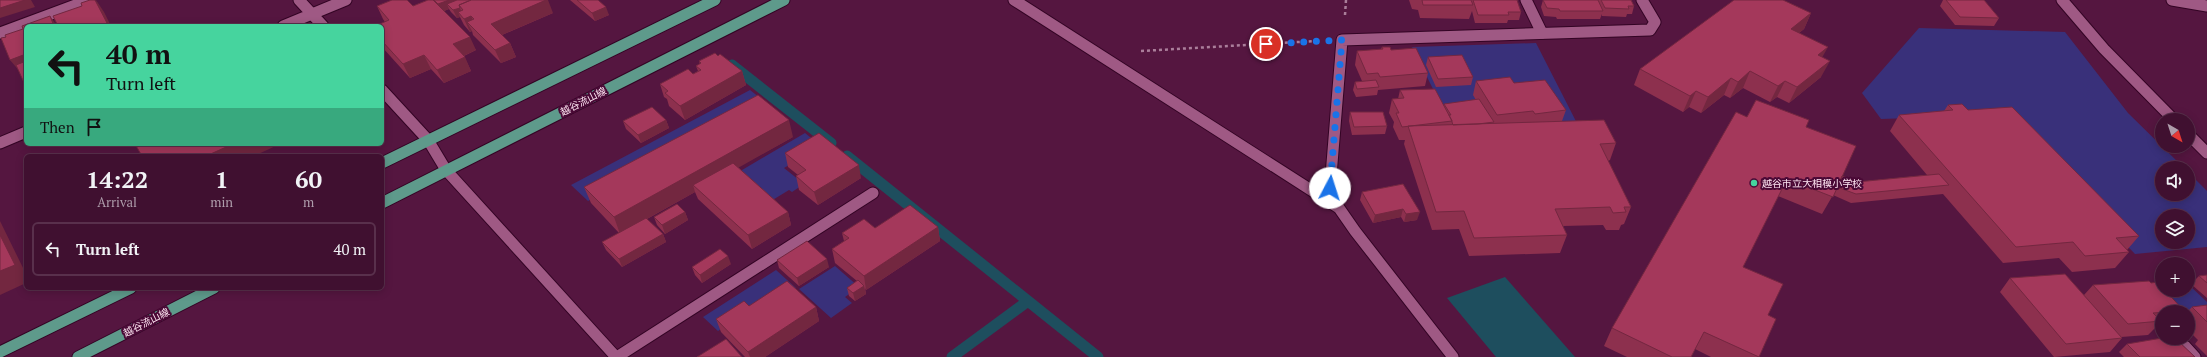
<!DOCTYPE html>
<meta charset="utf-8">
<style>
body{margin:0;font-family:"PT Serif","Noto Sans JP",serif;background:#471938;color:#f1f3f6;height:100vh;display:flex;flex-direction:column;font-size:15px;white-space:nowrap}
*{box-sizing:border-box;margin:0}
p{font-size:13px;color:#ae9dab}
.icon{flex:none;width:22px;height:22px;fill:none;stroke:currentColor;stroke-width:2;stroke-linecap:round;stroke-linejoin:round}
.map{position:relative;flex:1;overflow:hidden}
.panel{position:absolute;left:24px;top:154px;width:360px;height:136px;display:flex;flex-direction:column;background:#401030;border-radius:6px;box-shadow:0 2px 10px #0003,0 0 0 1px #59304c}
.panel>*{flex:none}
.hud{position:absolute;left:24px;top:24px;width:360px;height:122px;border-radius:6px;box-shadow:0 2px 10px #0003,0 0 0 1px #59304c;background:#46d49e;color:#111;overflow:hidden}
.needle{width:26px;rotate:141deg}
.controls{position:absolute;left:2155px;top:113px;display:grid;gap:8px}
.controls a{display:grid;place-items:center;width:40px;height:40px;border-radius:50%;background:#401030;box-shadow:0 2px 10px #0003,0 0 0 1px #59304c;font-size:20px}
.pin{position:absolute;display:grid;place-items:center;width:34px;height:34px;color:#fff;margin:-17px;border:2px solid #fff;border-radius:50%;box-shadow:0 1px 4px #0007}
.me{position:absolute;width:44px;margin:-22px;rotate:5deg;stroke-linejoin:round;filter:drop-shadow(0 0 3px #0008)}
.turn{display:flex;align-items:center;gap:14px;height:84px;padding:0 16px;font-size:18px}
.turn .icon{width:52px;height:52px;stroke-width:2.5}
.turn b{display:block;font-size:28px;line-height:34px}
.then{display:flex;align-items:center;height:38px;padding:0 16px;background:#0003;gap:8px;font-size:15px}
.eta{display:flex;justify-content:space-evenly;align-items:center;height:68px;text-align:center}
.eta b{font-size:24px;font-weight:600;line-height:28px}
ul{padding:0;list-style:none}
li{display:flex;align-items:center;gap:12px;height:54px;margin:0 8px 6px;padding:0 8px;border:2px solid #59304c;border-radius:6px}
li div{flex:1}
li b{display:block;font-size:15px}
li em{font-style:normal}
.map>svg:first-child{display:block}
.green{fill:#39307a;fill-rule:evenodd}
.water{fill:#1e4e5e}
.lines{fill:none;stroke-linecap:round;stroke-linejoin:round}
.stream{stroke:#1e4e5e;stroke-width:11}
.service-casing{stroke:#330424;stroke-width:13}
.minor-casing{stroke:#330424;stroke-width:13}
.tertiary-casing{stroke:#330424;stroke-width:13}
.primary-casing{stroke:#330424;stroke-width:13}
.path{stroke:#aa7e9a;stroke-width:2.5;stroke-dasharray:3 3;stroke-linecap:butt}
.service{stroke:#9f5984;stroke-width:11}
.minor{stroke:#9f5984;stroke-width:11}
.tertiary{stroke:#9f5984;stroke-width:11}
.primary{stroke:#5e9a8b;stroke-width:11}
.wall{fill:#8d304e}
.shaded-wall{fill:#732740}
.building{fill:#a4385b;stroke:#732740}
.route{stroke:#1a73e8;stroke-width:7;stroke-dasharray:0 12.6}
.poi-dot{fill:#46d49e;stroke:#4a0936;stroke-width:1.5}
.labels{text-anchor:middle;stroke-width:4;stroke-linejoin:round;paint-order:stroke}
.street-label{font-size:10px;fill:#ffe6f3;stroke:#4a0936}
.poi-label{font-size:10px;fill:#ffe6f3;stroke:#4a0936;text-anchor:start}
</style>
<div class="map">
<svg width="2207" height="357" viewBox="0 0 2207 357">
<rect width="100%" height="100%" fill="#551640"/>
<path class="green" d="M1919 28 2065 32 2128 113 2184 168H2162V194H2188V172L2207 191V247L2135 254 2001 115 1881 119 1862 93ZM2162 216H2188V242H2162Z
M1536 43 1583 135 1443 109 1412 47Z
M750 90 768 104 588 201 571 185Z
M805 133 821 146 784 168 804 184 792 192 789 190 771 201 737 173Z
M835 266 859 287 845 297 852 303 831 318 799 289Z
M776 270 796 288 753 316 748 311 718 331 703 317Z
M2188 284 2207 302V313L2163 312 2140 290 2162 287V290H2188Z"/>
<path class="water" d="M1505 277 1575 357H1496L1447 298Z"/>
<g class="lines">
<path class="stream" d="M732 65 831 143
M847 156 1098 357
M952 357 1028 301"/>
<defs>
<path id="service" d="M1526 0 1542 33
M2185 346 2195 357
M617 357 873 193"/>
<path id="minor" d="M299 0 323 26
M1014 0 1339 208
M2062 0 2104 49 2174 120
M2172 0 2207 6
M283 26 346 0
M0 33 89 0
M382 90 428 140
M2188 134 2207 153
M0 143 26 132
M1453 357 1355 231 1339 208 1330 188 1342 40 1650 30 1655 22 1642 0"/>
<path id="tertiary" d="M428 140 446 170 616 357"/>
<path id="primary" d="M382 163 715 0
M382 203 784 0
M0 352 131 288
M78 357 214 288"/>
</defs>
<use href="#service" class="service-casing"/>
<use href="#minor" class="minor-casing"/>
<use href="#tertiary" class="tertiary-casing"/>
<use href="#primary" class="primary-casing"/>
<path class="path" d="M1345 15 1346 0
M1141 51 1316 41"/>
<use href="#service" class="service"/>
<use href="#minor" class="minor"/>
<use href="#tertiary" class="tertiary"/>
<use href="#primary" class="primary"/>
</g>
<path class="wall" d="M428 0 553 13 502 35 510 43 516 57 501 63 473 35 472 31 470 32 464 25 460 17 457 18 451 12 449 9 444 11 476 50 464 56 471 71 444 83 431 69 410 78 382 47V26L385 22 383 19 377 6H413Z
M570 0H598L609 15 595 21Z
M1409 0H1517L1521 12 1519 20H1508L1507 23H1475L1472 11 1469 19 1420 18 1418 10 1412 9Z
M1543 0H1631L1634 6 1632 14H1627L1626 17 1602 16V14L1600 19H1557L1556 17 1544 16 1541 7Z
M1943 0H1984L1999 18 1994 26 1955 25 1940 6Z
M1811 13 1804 29 1799 33 1822 57 1821 77 1789 103 1777 97 1770 102 1743 88 1730 98 1724 95 1701 113 1689 107 1683 112 1634 85 1640 69Z
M1382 47 1391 50 1428 73 1425 86 1378 90 1377 95 1356 97 1353 90 1355 82 1362 81 1355 65 1357 51 1381 49Z
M718 56 742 71 746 85 685 120 669 106 667 99 664 97 660 84 693 74 698 71 696 66 700 64 699 61Z
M1428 57 1473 77 1471 85 1436 87 1426 65Z
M1476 81 1514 83 1566 110 1562 121 1616 143 1610 160 1608 161 1631 207 1624 224 1621 225 1619 230H1606L1603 225 1563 226 1567 235 1560 253 1469 256 1459 229 1432 230 1404 144 1405 140H1399L1393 127 1394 122 1389 113 1392 99H1398L1400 90 1444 106V104L1476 100 1473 95Z
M1948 105 1968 110 2139 236 2127 250 2129 252 2115 268 2072 272 2059 258 2003 263 1943 194 1851 203 1833 195 1822 214 1778 196 1743 267 1768 315 1759 357H1711L1695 349 1691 357H1627L1604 346 1612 328 1747 117 1806 127 1842 176 1857 182 1927 175 1890 131 1899 115 1944 111Z
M1350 112 1387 126 1385 134 1352 135 1349 121Z
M666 120 669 128 641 143 626 129 623 121Z
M793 137 738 167 788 212 791 225 752 249 698 199 695 192 647 219 663 234 666 242 622 267 606 250 602 242 619 233 591 203 584 187Z
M785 153 861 178 818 205 799 190 796 176 798 175 788 167Z
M1403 184 1417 220 1404 222 1401 217 1373 223 1360 200 1362 192Z
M685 212 688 220 665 234 657 225 654 217Z
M938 227 940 241 866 290 865 288 866 294 855 301 849 296 847 288 857 281 835 263 832 249 844 241 842 233 875 228Z
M777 260 829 267 799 286 779 268Z
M731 264 702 283 695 275 692 267Z
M2207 275V298L2191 284 2199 276Z
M2010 278 2084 295 2093 285 2184 311 2183 312H2162V325L2157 326 2148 335 2121 337 2122 338 2110 352 2054 357 2000 292Z
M2207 305V356L2195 344 2198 340 2188 330V312H2187L2192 307Z
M749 306 816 307 819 321 765 357H745L721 332 716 319Z
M2127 344 2195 357H2124L2119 352Z"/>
<path class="shaded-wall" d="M25 0H31L35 7 0 18V8Z
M96 0 104 12 111 26H100Z
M449 0H474L447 4 449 9 441 12 438 4Z
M546 0H548L553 13 497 37 491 24Z
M606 7 609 15 595 21 592 13Z
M460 8 463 16 458 12 460 17 457 18 453 10Z
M1811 13 1804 29 1783 45 1791 29Z
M50 16 57 26H54Z
M471 16 477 29 467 22 472 31 470 32 464 19Z
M470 37 476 50 459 58 453 44Z
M510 43 516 57 501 63 495 50Z
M1828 47 1819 63 1818 55Z
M26 54V71L21 73 10 60Z
M424 55 431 69 410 78 403 64Z
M465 57 471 71 444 83 437 70Z
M1830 61 1821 77 1789 103 1797 87Z
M742 71 746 85 685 120 680 106Z
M1750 71 1743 88 1730 98 1738 82Z
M1731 78 1724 95 1701 113 1708 97Z
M1785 81 1777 97 1770 102 1778 86Z
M1696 91 1689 107 1683 112 1690 96Z
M666 120 669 128 641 143 638 135Z
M789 120 793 137 699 190 693 185 695 192 620 234 614 217Z
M233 144H280L254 156H206Z
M859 165 861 178 818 205 814 192Z
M1403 209 1401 217 1373 223 1375 215Z
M685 212 688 220 665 234 662 225Z
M788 212 791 225 752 249 748 235Z
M1420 212 1417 220 1404 222 1406 214Z
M0 221 26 274V283L0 295Z
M938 227 940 241 866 290 864 276Z
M663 234 666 242 622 267 619 259Z
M728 256 731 264 702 283 700 275Z
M827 259 829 267 799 286 797 278Z
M864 286 866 294 855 301 853 293Z
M816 307 819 321 765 357H750L748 352Z"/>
<path class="building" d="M0 0H25L0 8Z
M90 0H95L107 23 100 26H58L53 16 82 6 81 3Z
M392 0H407L413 6 428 0H433L470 37 453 44 465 57 437 70 424 55 403 64 382 41V26H375L389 20 377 6Z
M433 0H449L438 4 434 0Z
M457 0H471L459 5 460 8 453 10 447 4Z
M471 0H546L491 24 510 43 495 50 467 22 474 19 471 16 464 19 458 12 463 10 459 5Z
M577 0H598L606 7 592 13Z
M1422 0H1471L1473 5H1423Z
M1473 0H1517L1521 12H1508L1509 15H1478Z
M1543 0H1598L1603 11H1560L1559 9 1547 8Z
M1601 0H1631L1634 6H1628L1629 9 1605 8Z
M1734 0H1783L1811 13 1791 29 1828 47 1818 55 1830 61 1797 87 1785 81 1778 86 1750 71 1738 82 1731 78 1708 97 1696 91 1690 96 1640 69Z
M1946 0H1984L1999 18 1960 17Z
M50 16 54 26H26V54L10 60 1 38 6 37 5 35 23 29 22 26Z
M1382 47H1390L1391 50 1416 48 1428 73 1380 77 1378 73 1367 74 1357 51 1383 49Z
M715 53 718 56 720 54 742 71 680 106 665 93 668 91 660 84 688 69 693 74 701 70 696 66 701 63 699 61Z
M1462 55 1473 77 1438 79 1428 57Z
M26 61V87L16 65Z
M1510 77 1514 83 1545 80 1566 110 1535 114 1533 111 1497 115 1476 81Z
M1376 80 1379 87 1357 89 1355 82Z
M1435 89 1452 121 1402 127 1396 113H1399L1392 99 1404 98 1400 90Z
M758 95 789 120 614 217 584 187Z
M1479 99 1494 122 1478 124 1453 125 1452 122V121L1449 115H1451L1444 104Z
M1756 100 1809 120 1806 127 1856 146 1833 197 1787 179 1743 267 1783 284 1768 315 1776 319 1759 357 1704 332 1691 357H1672L1612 328 1736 112 1747 117Z
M1962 104 1968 110 2012 107 2139 236 2116 238 2129 252 2085 256 2073 242 2016 247 1899 115 1953 110 1948 105Z
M652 107 666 120 638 135 623 121Z
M1350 112H1383L1387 126 1354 127Z
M1604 120 1616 143 1600 144 1631 207H1624L1626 212 1613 213 1610 207 1555 209 1567 235 1474 238 1464 211 1436 212 1408 126Z
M819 133 859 165 814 192 796 176 806 170 785 153Z
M135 144H233L206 156H142Z
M733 163 788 212 748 235 693 185Z
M1939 174 1949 185 1856 194 1837 187 1842 176 1857 182Z
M1403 184 1420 212 1406 214 1403 209 1375 215 1362 192Z
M677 204 685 212 662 225 654 217Z
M910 205 938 227 864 276 832 249 849 238 842 233 864 219 875 228Z
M646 218 663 234 619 259 602 242Z
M0 235 15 265 0 271Z
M807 241 827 259 797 278 777 260Z
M720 249 728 256 700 275 692 267Z
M2065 274 2122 338 2066 344 2010 278Z
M2207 275V283L2199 276Z
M858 280 864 286 853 293 847 288Z
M787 281 816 307 748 352 716 319 744 301 749 306Z
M2149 281 2151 283 2157 282 2162 287V290H2165L2184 311 2153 313 2161 321 2128 324 2093 285Z
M2207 305V322L2192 307Z
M2162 338H2175L2195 357H2140L2127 344Z
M726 339 742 357H697Z"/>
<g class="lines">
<path class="route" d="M1266 44 1342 40 1330 188"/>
</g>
<circle class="poi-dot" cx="1754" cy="183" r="4"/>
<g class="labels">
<g class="street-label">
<text transform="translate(583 101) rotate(-27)" y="4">越谷流山線</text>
<text transform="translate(146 322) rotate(-27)" y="4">越谷流山線</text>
</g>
<g class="poi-label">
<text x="1762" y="187">越谷市立大相模小学校</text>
</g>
</g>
</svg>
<div class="controls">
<a><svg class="needle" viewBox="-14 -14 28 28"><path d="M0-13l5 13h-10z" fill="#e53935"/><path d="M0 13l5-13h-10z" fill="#ae9dab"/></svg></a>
<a><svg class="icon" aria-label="sound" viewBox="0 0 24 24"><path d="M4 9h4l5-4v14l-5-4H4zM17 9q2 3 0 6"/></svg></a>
<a><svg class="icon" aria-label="layers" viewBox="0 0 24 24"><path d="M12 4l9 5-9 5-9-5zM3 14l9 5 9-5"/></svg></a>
<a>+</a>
<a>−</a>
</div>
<div class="pin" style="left:1266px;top:44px;background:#d93025"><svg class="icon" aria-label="arrive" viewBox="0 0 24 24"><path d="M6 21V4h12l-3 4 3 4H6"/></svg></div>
<svg class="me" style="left:1330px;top:188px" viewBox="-20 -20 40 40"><circle r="19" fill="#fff"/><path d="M0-13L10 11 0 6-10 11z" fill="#1a73e8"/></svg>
<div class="hud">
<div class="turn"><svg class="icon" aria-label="left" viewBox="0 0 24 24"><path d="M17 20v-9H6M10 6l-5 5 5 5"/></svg><div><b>40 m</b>Turn left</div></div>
<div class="then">Then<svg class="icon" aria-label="arrive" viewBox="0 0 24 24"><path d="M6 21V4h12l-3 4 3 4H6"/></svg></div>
</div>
<section class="panel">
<div class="eta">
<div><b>14:22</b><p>Arrival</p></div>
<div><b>1</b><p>min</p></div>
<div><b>60</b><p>m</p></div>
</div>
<ul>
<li><svg class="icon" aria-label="left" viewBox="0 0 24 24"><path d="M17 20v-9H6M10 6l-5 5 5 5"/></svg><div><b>Turn left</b></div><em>40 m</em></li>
</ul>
</section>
</div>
